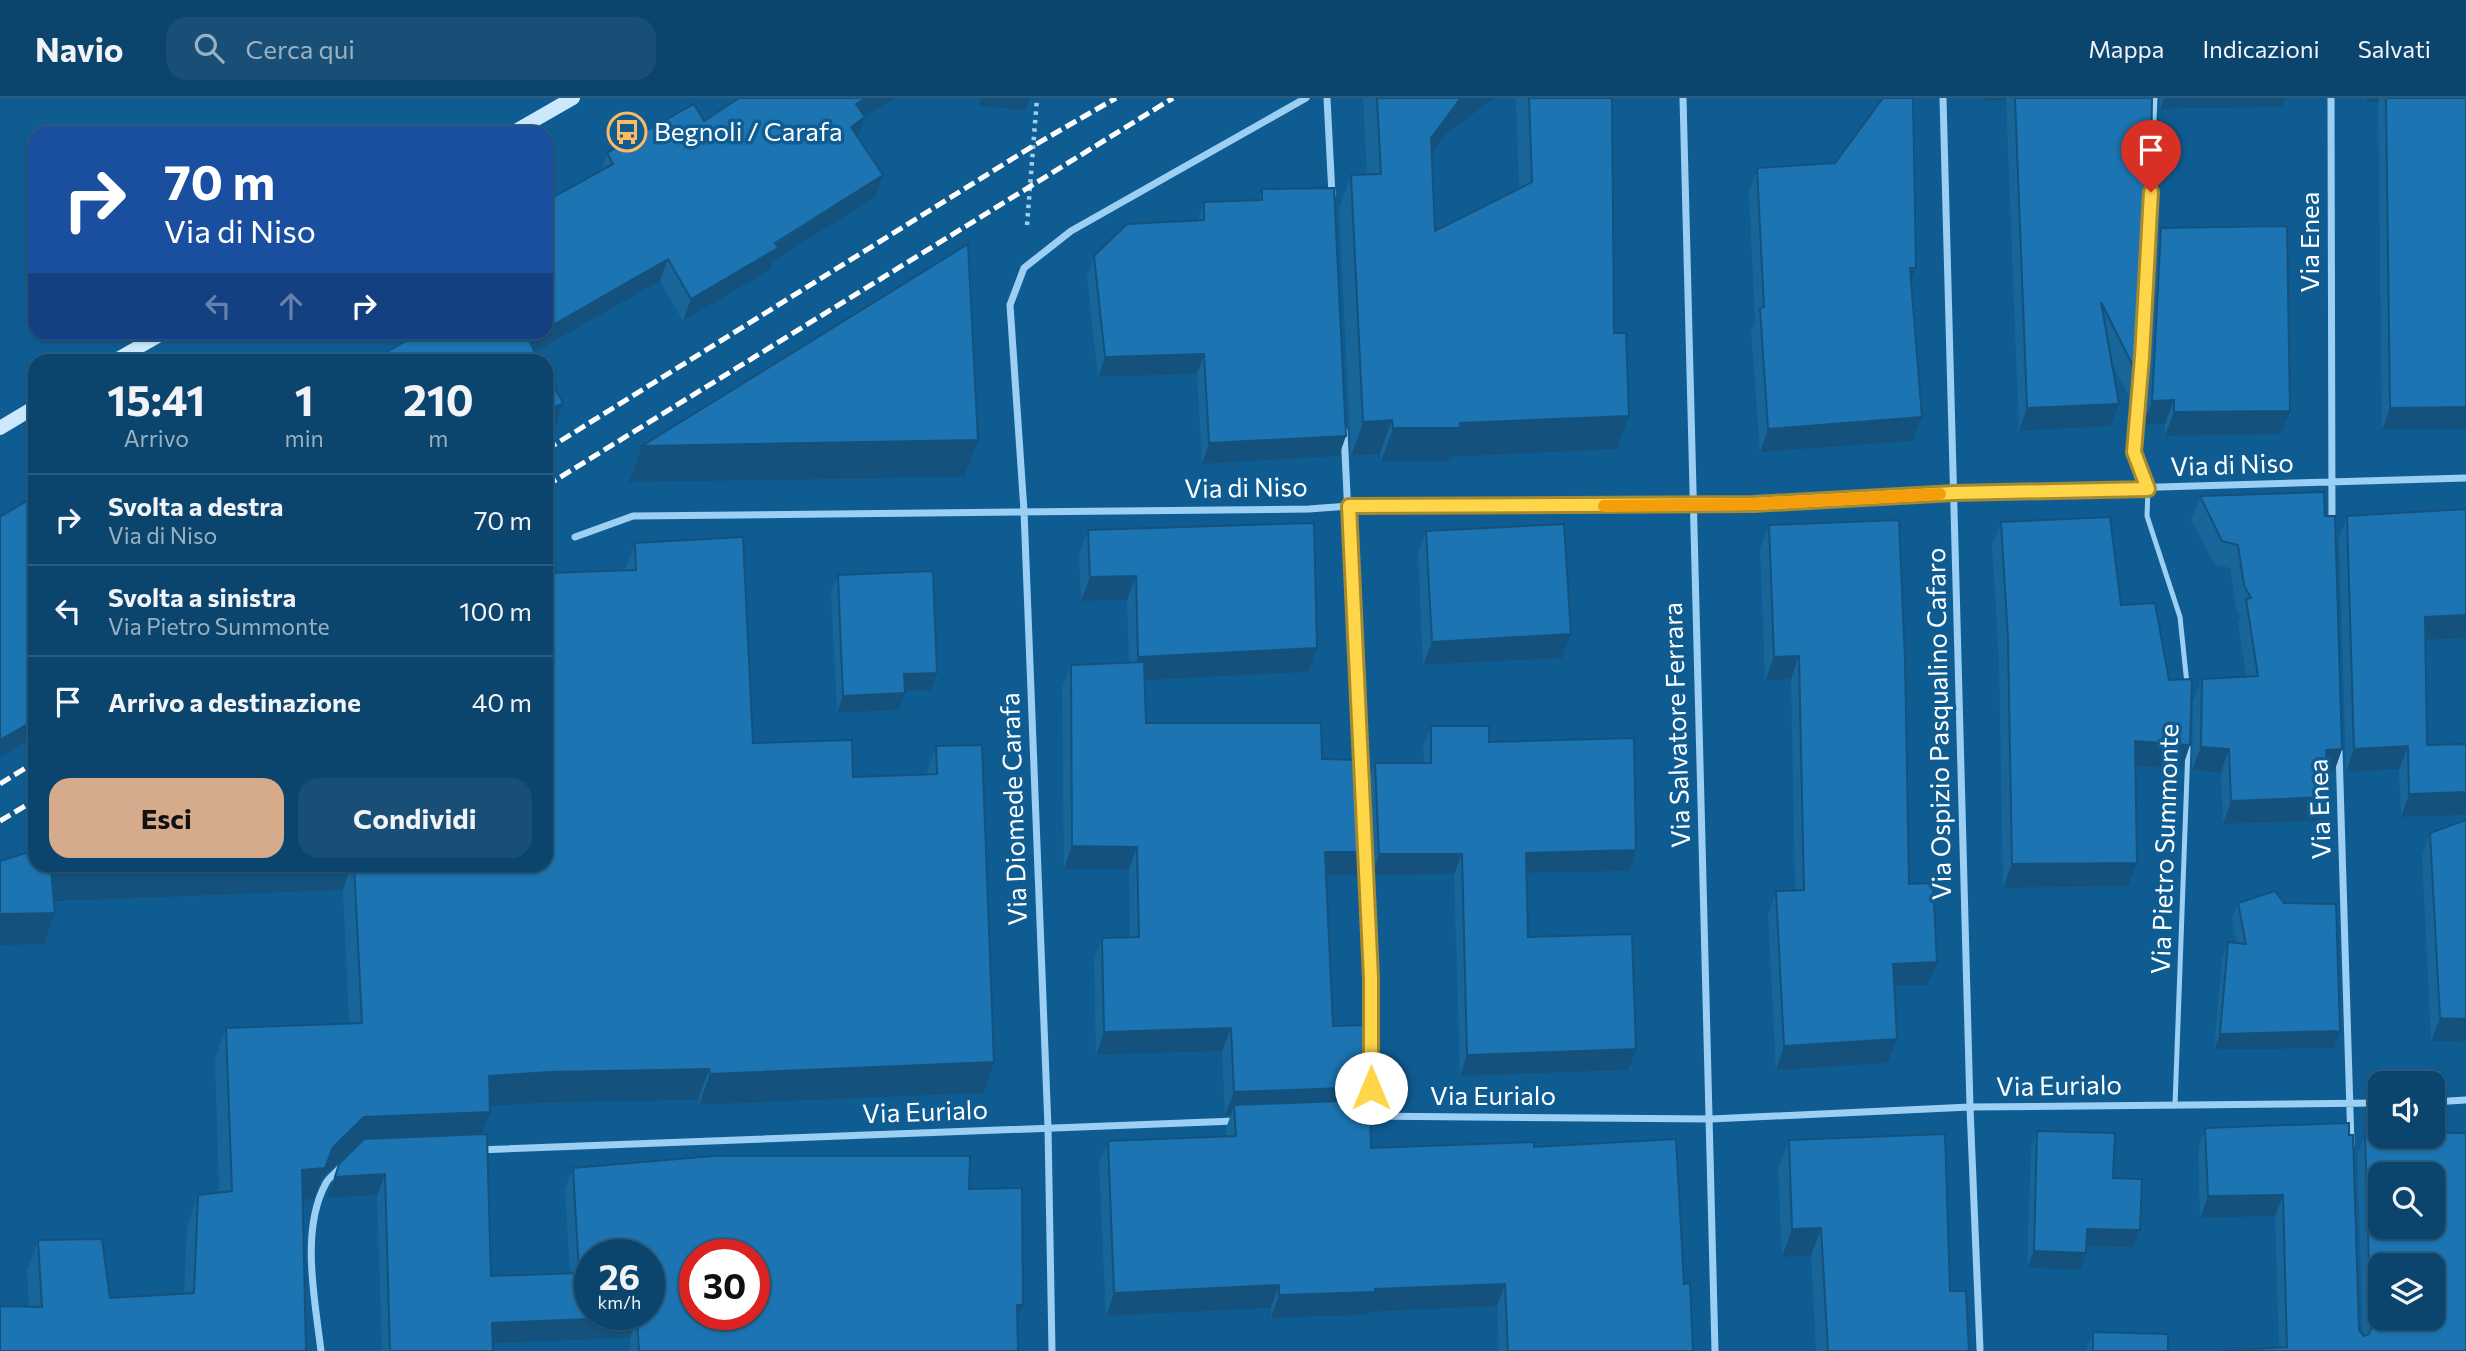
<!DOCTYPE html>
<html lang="it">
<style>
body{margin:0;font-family:Commissioner,sans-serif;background:#194f76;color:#f1f3f6;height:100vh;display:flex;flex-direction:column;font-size:26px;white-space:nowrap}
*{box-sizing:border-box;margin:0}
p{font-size:23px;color:#9ab1c2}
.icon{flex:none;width:38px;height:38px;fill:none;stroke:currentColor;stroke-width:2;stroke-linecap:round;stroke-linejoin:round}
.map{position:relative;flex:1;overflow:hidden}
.drawer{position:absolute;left:28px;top:256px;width:525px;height:518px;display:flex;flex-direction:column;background:#0b456e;border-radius:21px;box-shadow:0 2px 5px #0004,0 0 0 2px #2b5d81}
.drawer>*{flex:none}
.top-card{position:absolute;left:28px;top:28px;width:525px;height:214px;border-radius:21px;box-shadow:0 2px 5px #0004,0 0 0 2px #2b5d81;background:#1a4fa0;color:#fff;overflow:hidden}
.tools{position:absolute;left:2368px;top:973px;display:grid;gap:14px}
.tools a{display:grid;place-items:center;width:77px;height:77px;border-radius:14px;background:#0b456e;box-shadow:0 2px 5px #0004,0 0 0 2px #2b5d81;font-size:35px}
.speed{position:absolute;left:574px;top:1141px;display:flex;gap:14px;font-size:35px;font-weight:700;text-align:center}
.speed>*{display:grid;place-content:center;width:91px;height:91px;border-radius:50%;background:#0b456e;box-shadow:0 2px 5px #0004,0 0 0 2px #2b5d81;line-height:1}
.speed small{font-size:18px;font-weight:400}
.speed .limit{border:10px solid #d22;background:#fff;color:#111}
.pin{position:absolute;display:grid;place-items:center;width:60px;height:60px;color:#fff;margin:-72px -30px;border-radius:50% 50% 50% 0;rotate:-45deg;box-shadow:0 0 7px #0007}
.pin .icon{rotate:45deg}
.me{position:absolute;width:77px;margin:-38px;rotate:0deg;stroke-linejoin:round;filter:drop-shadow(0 0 5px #0008)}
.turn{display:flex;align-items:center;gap:24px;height:147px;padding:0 21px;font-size:32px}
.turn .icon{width:91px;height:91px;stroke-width:2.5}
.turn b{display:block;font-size:49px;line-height:60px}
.lanes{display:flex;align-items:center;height:66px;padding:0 21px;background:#0003;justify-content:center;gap:35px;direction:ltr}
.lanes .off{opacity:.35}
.eta{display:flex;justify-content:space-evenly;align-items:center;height:119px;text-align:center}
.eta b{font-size:42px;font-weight:700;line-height:49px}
.primary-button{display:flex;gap:14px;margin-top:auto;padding:14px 21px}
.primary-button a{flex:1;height:80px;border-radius:21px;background:#d6ab8b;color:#111;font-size:28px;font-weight:700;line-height:80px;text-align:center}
.primary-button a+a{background:#194f76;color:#f1f3f6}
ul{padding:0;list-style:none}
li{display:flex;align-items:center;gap:21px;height:91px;padding:0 21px;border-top:2px solid #2b5d81}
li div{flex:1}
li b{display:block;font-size:26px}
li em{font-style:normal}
header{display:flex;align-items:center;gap:42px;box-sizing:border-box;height:98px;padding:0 35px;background:#0b456e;border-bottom:2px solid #2b5d81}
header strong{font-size:33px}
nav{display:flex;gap:38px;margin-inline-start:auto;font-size:24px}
.search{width:490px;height:63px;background:#194f76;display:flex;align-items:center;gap:18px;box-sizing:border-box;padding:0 24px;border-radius:21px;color:#9ab1c2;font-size:26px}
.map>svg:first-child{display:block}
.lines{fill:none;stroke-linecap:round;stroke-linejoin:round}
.path{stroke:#9bd0f4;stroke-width:4.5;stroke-dasharray:3.5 5;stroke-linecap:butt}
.lane{stroke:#9bd0f4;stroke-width:5}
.street{stroke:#9bd0f4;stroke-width:7}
.secondary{stroke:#cbe8fd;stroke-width:14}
.rail{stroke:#fff;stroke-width:5;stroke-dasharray:12 5;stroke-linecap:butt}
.wall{fill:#186599}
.shaded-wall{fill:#14527d}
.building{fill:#1c75b2;stroke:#14527d;stroke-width:2;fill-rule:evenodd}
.route-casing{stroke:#a68a30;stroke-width:18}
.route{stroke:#ffd54a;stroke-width:12}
.slow{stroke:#f59e0b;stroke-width:12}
.labels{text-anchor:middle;stroke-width:7;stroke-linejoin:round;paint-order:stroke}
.poi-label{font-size:26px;fill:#fff;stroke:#0f5c92;text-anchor:start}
.street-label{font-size:26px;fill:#fff;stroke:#0f5c92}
</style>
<header>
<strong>Navio</strong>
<div class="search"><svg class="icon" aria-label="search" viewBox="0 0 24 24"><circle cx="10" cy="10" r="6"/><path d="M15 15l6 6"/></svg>Cerca qui</div>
<nav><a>Mappa</a><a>Indicazioni</a><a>Salvati</a></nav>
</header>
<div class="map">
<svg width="2466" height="1253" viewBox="0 0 2466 1253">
<rect width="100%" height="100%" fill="#0f5c92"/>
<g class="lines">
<path class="path" d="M1027 127 1037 0"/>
<path class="lane" d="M2150 109 2155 0
M2140 283 2134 354 2148 391 2147 418 2180 519 2187 586
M2175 1008 2188 649"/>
<path class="street" d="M1327 0 1332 97
M1683 0C1691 418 1707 835 1715 1253
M1943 0 1970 1009 1980 1251
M2331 0 2332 426
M1344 333 1360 671
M575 439 633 418 1309 411 1349 408 1754 406 1953 395 2466 380
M2339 652 2351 1046
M1365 756 1371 880V1018
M2432 1004 2466 1002
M1362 1018 1711 1021 1970 1009 2380 1005
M478 1052 1235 1023
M321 1253C315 1202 300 1132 326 1085 329 1079 337 1074 341 1069
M1052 1253 1048 1030 1024 413 1010 207 1024 170 1071 133 1306 0"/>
<path class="secondary" d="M512 35 573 0
M116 262 165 234
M0 330 35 309"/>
<path class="rail" d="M546 352 1033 48 1116 0
M546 388 1173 0
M0 686 35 664
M0 723 35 702"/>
</g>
<path class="wall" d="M739 0H896L864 19 858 38 875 99 774 163 770 172 683 223 660 183 535 254 539 262H373L374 261 546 234 607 55 704 23Z
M1363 0H1495L1447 35 1432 56 1435 133 1519 91 1516 0H1612L1614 235 1617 351 1450 359 1448 364H1381L1380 356 1351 358 1339 110 1351 77 1367 76Z
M1984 0H2153L2151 5 2141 284 2133 306 2111 264 2119 306 2111 328 2019 333 2006 2 1984 3Z
M2160 0H2285L2282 9 2160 11Z
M2365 0H2466V331L2382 332 2378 4H2365Z
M1757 70 1916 170 1911 182 1913 343 1760 354 1751 233 1755 224 1749 94Z
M1262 91 1339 358 1202 366 1197 276 1098 279 1087 178 1094 158 1197 123 1204 104 1258 102Z
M2161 130 2281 336 2165 338V326L2143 327 2153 153Z
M2200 398 2325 418 2342 651 2334 674H2327L2319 723 2223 726 2221 675 2192 672 2193 604 2202 581 2246 579 2238 524 2240 518 2236 510 2230 470 2214 466 2191 422Z
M2347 418 2426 542 2427 647 2466 646V717L2401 719 2399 671 2346 674 2339 441Z
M2001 424 2121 507 2182 671 2135 667 2128 788 2003 790 1999 563 1992 447Z
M1769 427 1909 786 1937 864 1928 887 1894 889 1897 941 1888 965 1776 972 1768 817 1776 793H1795L1791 581 1765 583 1760 451Z
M1088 432 1317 550 1308 574 1145 582 1146 625 1322 661 1360 777H1326L1333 928 1365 1002 1371 1050 1534 1049 1684 1186 1693 1253H1499L1497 1208 1368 1214 1367 1217 1271 1220V1210L1106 1218 1099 1066 1108 1043 1226 1038V1030L1231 1017H1225L1222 953 1096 957 1094 863 1102 840 1130 839 1129 771H1064L1062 590 1071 567 1129 565 1127 502 1081 503 1079 456Z
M1426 433 1562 560 1423 567 1418 457Z
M635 445 753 645 853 679 926 677 936 648 983 995 699 1007 698 1002 539 1005 490 1008V1014L482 1036 491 1178 570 1175 565 1092 573 1070 969 1091 1023 1207 1018 1220V1253H630V1240L493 1246V1253H382L377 1097 327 1100 339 1066 355 1050H353L322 1080 314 1101 302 1102 306 1253 29 1209 27 1173 38 1142 110 1200 184 1196 187 1128 198 1097 219 1094 215 961 226 930 349 925 343 792 54 804 55 815 44 846 32 753 35 745V766H546L625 472Z
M838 477 937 575 931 592 905 593 899 612 837 615 831 494Z
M1431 628 1489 644 1636 752 1629 773 1526 775 1528 839 1636 951 1628 972 1460 978 1454 776 1372 777 1367 685 1375 665H1424L1423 648Z
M2466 722V944L2431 943 2422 758 2430 735Z
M2238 805 2334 950 2214 952 2222 861 2228 844 2237 845 2232 822Z
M2349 1025 2359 1232 2363 1236 2357 1058 2365 1037 2466 1253 2279 1250 2275 1118 2200 1120 2198 1051 2205 1030Z
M2037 1033 2113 1080 2140 1132 2134 1149 2086 1148V1155L2080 1172 2027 1170 2031 1050Z
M1789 1042 1950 1193 1969 1253H1816L1811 1158 1782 1159 1778 1070Z
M2093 1234 2168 1253H2086Z"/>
<path class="shaded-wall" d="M866 0H896L848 28 856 6Z
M981 0H1030L1026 12 978 8Z
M1461 0H1495L1447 35 1419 74 1431 40Z
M1985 0H2006V2L1984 3Z
M2164 0H2285L2282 9 2160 11Z
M2367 0H2379L2378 4H2365Z
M865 19 857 41 851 29Z
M883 77 875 99 774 163 770 172 683 223 691 201Z
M668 161 660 183 521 262 528 241 539 234H546V231Z
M1910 170H1916L1907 194Z
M1204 256 1197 276 1098 279 1105 259Z
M2174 302 2165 326 2143 327 2152 303Z
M563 305 555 327 546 332V314Z
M2119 306 2111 328 2019 333 2027 310Z
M2466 309V331L2382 332 2390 310Z
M2290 313 2281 336 2165 338 2174 314Z
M1629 318 1617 351 1450 359 1448 364H1381L1393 330 1460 325Z
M1922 319 1913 343 1760 354 1768 331Z
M1392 322 1380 356 1351 358 1363 324Z
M1346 338 1339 358 1202 366 1209 345Z
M978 342 964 379 629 384 642 348Z
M1136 478 1127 502 1081 503 1090 479Z
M2466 517V540L2417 542 2425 519Z
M1571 536 1562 560 1423 567 1432 544Z
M1317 550 1308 574 1129 583 1138 559Z
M1799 558 1791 581 1765 583 1774 559Z
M937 575 931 592 898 593 904 576Z
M905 595 899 612 837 615 843 598Z
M35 622V639L0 659V642Z
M2135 643 2190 647 2182 671 2126 667Z
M2408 648 2399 671 2346 674 2354 651Z
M2201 649 2229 651 2221 675 2192 672Z
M2342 651 2334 674 2317 675 2326 652Z
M2466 694V717L2401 719 2409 696Z
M2328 699 2319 723 2223 726 2231 703Z
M1072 748 1137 749 1129 771H1064Z
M1636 752 1629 773 1518 775 1526 755Z
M1325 754H1368L1360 777H1316Z
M1379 756H1462L1454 776 1372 777Z
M2137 765 2128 788 2003 790 2012 766Z
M215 766H352L343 792 40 804 51 773Z
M55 815 44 846 0 847V816Z
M1937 864 1928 887 1884 889 1893 866Z
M2440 920 2466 921V944L2431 943Z
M1231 930 1222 953 1096 957 1104 934Z
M2340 933 2334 950 2214 952 2220 936Z
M1897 941 1888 965 1776 972 1784 948Z
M1636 951 1628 972 1460 978 1467 957Z
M994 964 983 995 699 1007 710 976Z
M709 971 698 1002 539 1005 478 1009 489 978 550 974Z
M1370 989 1362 1012 1234 1007 1231 1017H1225L1234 994Z
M490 1014 479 1045 353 1050 322 1080 314 1101 290 1103 302 1072 333 1049 364 1019Z
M385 1076 377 1097 327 1100 335 1079Z
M2283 1097 2275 1118 2200 1120 2208 1098Z
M1821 1130 1811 1158 1782 1159 1792 1131Z
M2087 1131 2140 1132 2134 1149 2081 1148Z
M2034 1153 2086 1155 2080 1172 2027 1170Z
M1505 1186 1497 1208 1368 1214 1367 1217 1271 1220 1279 1197 1375 1191Z
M1279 1187 1271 1210 1106 1218 1114 1195Z
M1017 1207H1023L1015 1228Z
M637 1219 630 1240 484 1246 492 1225Z"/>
<path class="building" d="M739 0H866L856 6 865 19 851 29 883 77 775 145 778 150 691 201 668 161 546 231V103L613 66 607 55 694 6 704 23Z
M1377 0H1461L1431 40 1435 133 1532 84 1529 0H1612L1614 235H1626L1629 318 1460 325V330H1393L1392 322 1363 324 1351 77 1381 76Z
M1883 0H1913L1916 170H1910L1922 319 1768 331 1760 210 1764 209 1757 70 1835 65Z
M2015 0H2152L2150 131 2141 284 2101 204 2119 306 2027 310Z
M2386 0H2466V309L2390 310Z
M1334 90 1346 338 1209 345 1204 256 1105 259 1094 158 1127 126 1204 122V104L1262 102V91Z
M2287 128 2290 313 2174 314V302L2152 303 2161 130Z
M968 146 978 342 642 348Z
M422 234H539L528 241 539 262H374V261Z
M546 274 563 305 546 314Z
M2324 394 2325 418H2335L2342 651 2326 652 2328 699 2231 703 2229 651 2201 649 2202 581 2258 578 2246 501 2251 500 2244 487 2238 447 2222 443 2200 398Z
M35 398V622L0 642V419Z
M2466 411V517L2425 519 2427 647 2466 646V694L2409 696 2408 648 2354 651 2347 418Z
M2110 419 2121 507 2155 505 2169 582 2192 581 2190 647 2135 643 2137 765 2012 766 2008 540 2001 424Z
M1899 422 1905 561 1909 786 1933 785 1937 864 1893 866 1897 941 1784 948 1776 793 1804 792 1799 558 1774 559 1769 427Z
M1314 425 1317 550 1138 559 1136 478 1090 479 1088 432Z
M1564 426 1571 536 1432 544 1426 433Z
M743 439 753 645 852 642 853 679 937 676 936 648 982 647 994 964 710 976 709 971 550 974 489 978 490 1014 364 1019 333 1049 325 1070 302 1072 306 1253H0V1208L42 1209 38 1142 102 1141 110 1200 194 1195 198 1097 232 1093 226 930 362 925 354 766H546V475L636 472 635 445Z
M933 473 937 575 904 576 905 595 843 598 838 477Z
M1144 564 1146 625H1321L1322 661 1363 662 1368 754H1325L1333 928 1368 927 1370 989 1234 994 1231 930 1104 934 1102 840 1139 839 1137 749 1072 748 1071 567Z
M1431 628H1489V644L1634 640 1636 752 1526 755 1528 839 1632 836 1636 951 1467 957 1462 756H1379L1375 665H1431Z
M2466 722V921L2440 920 2430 735Z
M35 752V766H215L51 773 55 815 0 816V763Z
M2275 793 2284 805 2336 806 2340 933 2220 936 2228 844 2246 846 2238 805Z
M1370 1002 1371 1050 1534 1044V1049L1676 1041 1684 1186 1690 1185 1693 1253H1508L1505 1186 1375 1191V1194L1279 1197V1187L1114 1195 1108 1043 1236 1038 1234 1007Z
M2349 1025V1037H2353L2359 1232 2364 1238 2369 1236 2371 1231 2365 1037 2380 1036V1038H2432V1035H2466V1253H2224L2287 1249 2283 1097 2208 1098 2205 1030ZM2380 1076H2432V1129H2380ZM2380 1167H2432V1220H2380Z
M2037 1033 2115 1035 2113 1080 2142 1081 2140 1132 2087 1131 2086 1155 2034 1153Z
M487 1036 491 1178 579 1175 573 1070 713 1058H970L969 1091 1022 1090 1023 1207H1017L1018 1253H639L637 1219 492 1225 493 1253H390L385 1076 335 1079 339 1066 364 1041ZM590 1157H649V1216H590ZM695 1157H754V1216H695Z
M1945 1036 1950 1193H1966L1969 1253H1828L1821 1130 1792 1131 1789 1042Z
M2093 1234 2168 1236V1253H2093Z"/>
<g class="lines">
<defs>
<path id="route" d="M1371 990V880L1349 408 1754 406 1954 395 2148 391 2134 354 2142 259 2151 94"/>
</defs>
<use href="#route" class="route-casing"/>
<use href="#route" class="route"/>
<path class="slow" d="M1604 408 1754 406 1940 396"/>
</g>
<defs>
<symbol id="bus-ring" viewBox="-11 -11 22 22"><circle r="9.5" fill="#0f5c92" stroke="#ffb95e" stroke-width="1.5"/><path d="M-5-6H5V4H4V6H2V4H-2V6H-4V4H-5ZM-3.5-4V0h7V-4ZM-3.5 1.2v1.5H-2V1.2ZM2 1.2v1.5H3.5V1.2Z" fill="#ffb95e"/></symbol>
</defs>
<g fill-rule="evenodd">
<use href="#bus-ring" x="605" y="12" width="44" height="44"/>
</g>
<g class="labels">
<g class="poi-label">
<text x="654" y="43">Begnoli / Carafa</text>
</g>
<g class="street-label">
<text transform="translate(2310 144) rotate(-90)" y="9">Via Enea</text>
<text transform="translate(2232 367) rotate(-2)" y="9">Via di Niso</text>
<text transform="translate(1246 390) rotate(-1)" y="9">Via di Niso</text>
<text transform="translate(1939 626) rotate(-91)" y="9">Via Ospizio Pasqualino Cafaro</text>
<text transform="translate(1677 627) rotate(-92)" y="9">Via Salvatore Ferrara</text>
<text transform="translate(1014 711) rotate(-92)" y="9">Via Diomede Carafa</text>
<text transform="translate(2320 711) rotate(-92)" y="9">Via Enea</text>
<text transform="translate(2165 751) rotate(-88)" y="9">Via Pietro Summonte</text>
<text transform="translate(2059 988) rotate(-1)" y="9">Via Eurialo</text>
<text x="1493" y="1007">Via Eurialo</text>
<text transform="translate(925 1014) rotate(-2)" y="9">Via Eurialo</text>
</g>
</g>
</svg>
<div class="tools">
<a><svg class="icon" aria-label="sound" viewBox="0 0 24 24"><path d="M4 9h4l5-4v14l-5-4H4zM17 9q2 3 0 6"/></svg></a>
<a><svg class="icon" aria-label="search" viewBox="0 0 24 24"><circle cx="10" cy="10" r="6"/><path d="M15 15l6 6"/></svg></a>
<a><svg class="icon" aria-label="layers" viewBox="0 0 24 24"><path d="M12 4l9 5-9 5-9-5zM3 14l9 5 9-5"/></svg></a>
</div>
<div class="speed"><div>26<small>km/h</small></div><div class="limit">30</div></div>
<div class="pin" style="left:2151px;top:94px;background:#d93025"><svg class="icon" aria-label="arrive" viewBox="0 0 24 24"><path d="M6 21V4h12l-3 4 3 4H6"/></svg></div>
<svg class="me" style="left:1371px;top:990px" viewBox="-20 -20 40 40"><circle r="19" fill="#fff"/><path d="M0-13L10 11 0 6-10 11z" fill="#ffd54a"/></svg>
<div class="top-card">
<div class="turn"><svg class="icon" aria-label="right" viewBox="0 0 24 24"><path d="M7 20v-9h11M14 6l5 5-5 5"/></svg><div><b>70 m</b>Via di Niso</div></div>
<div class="lanes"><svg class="icon off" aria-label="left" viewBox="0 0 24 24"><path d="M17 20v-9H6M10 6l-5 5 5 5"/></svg><svg class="icon off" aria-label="ahead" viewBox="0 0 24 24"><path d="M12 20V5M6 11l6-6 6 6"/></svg><svg class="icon" aria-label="right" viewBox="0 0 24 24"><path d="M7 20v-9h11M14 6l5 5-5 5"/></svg></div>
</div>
<section class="drawer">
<div class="eta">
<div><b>15:41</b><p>Arrivo</p></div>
<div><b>1</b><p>min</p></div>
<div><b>210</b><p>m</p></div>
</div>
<ul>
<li><svg class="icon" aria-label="right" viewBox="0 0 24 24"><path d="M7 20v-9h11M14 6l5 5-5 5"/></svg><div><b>Svolta a destra</b><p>Via di Niso</p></div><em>70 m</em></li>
<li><svg class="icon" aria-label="left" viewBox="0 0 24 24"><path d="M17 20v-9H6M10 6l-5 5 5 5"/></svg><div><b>Svolta a sinistra</b><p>Via Pietro Summonte</p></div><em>100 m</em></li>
<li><svg class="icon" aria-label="arrive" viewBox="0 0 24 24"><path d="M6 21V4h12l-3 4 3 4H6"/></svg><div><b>Arrivo a destinazione</b></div><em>40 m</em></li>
</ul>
<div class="primary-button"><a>Esci</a><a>Condividi</a></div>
</section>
</div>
